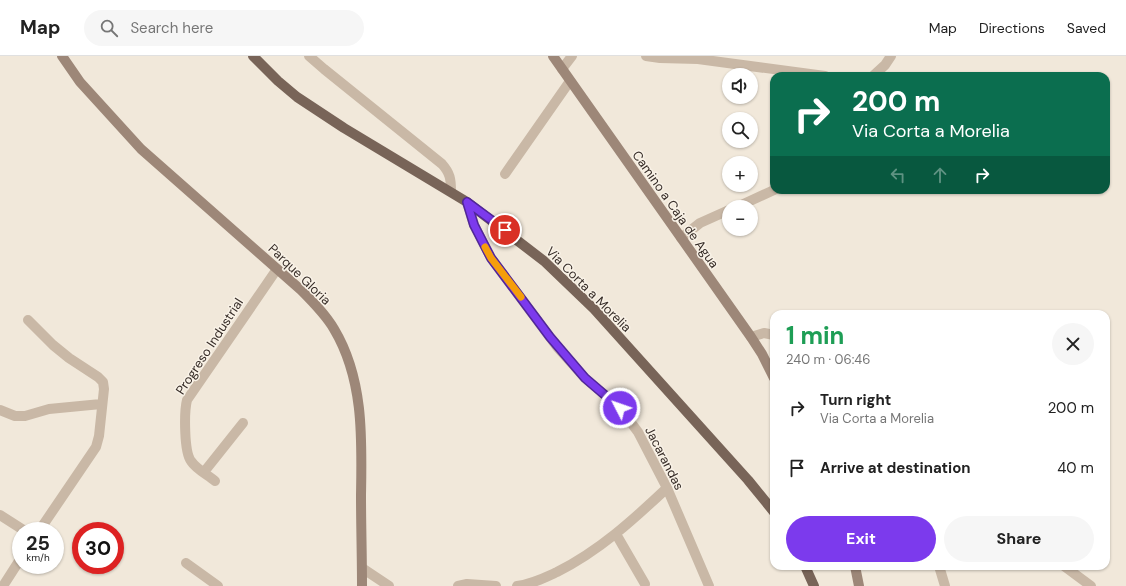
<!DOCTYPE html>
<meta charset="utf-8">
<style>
body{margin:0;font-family:"DM Sans",sans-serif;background:#f6f6f6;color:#222;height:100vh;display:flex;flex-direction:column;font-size:15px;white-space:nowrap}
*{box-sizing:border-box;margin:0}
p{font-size:13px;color:#767676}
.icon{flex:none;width:22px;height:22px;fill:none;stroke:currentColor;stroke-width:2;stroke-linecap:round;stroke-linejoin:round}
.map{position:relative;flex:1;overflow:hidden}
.panel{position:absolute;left:770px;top:254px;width:340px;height:260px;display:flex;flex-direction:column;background:#fff;border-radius:12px;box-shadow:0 1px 3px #0004}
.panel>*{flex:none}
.guide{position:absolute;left:770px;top:16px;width:340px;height:122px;border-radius:12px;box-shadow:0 1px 3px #0004;background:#0b6e4f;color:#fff;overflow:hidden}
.buttons{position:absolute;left:722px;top:12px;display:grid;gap:8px}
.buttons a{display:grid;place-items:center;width:36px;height:36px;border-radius:50%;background:#fff;box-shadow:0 1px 3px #0004;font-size:20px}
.speed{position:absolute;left:12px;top:466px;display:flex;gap:8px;font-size:20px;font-weight:700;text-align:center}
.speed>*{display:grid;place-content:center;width:52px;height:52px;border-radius:50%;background:#fff;box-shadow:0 1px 3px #0004;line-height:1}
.speed small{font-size:10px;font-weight:400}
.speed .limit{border:6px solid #d22;background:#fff;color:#111}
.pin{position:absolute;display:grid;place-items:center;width:34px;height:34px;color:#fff;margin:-17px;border:2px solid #fff;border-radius:50%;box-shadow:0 1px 4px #0007}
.me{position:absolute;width:44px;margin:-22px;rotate:311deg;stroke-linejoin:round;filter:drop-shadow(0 0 3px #0008)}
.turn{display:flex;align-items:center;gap:14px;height:84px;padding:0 16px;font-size:18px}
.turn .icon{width:52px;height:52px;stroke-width:2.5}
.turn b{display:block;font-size:28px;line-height:34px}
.lanes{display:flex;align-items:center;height:38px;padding:0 16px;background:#0003;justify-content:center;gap:20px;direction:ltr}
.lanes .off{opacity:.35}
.round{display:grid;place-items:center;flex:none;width:42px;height:42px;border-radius:21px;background:#f6f6f6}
.headline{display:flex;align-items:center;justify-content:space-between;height:68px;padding:0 16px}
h1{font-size:24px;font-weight:700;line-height:30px;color:#1e9e55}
.button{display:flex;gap:8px;margin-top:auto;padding:8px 16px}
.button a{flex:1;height:46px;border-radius:24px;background:#7c3aed;color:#fff;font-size:16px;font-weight:700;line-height:46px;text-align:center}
.button a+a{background:#f6f6f6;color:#222}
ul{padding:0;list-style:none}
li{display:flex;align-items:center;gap:12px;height:60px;padding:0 16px}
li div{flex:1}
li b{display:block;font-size:15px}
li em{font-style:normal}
header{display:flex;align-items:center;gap:24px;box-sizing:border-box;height:56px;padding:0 20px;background:#fff;border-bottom:1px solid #e0e0e0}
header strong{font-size:19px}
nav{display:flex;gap:22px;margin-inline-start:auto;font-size:14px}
.search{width:280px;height:36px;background:#f6f6f6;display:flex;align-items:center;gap:10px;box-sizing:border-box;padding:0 14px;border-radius:22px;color:#767676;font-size:15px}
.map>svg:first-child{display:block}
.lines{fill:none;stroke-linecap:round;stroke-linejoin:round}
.minor{stroke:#c9b8a6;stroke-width:10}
.tertiary{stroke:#c9b8a6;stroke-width:10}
.secondary{stroke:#9d8778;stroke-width:10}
.primary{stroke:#786458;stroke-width:10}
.route-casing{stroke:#51269a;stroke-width:10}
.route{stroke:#7c3aed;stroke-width:7}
.slow{stroke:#f59e0b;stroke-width:7}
.labels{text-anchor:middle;stroke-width:3;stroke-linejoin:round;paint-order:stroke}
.street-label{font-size:13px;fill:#362c27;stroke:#f9f2e7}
</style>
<header>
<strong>Map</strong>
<div class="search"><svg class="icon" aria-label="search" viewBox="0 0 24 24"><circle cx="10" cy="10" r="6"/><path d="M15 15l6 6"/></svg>Search here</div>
<nav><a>Map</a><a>Directions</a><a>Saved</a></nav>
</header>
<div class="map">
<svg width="1126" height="530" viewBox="0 0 1126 530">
<rect width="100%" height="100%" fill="#f1e8da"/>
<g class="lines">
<path class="minor" d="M309 0 324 13 442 108C450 117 451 123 451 135
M646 0 660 2 698 3 825 20
M562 13 572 0
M873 20 885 9 891 0
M505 118 570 25
M467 146 474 169 491 202 558 292 585 322 620 352 638 376 667 432 709 530
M737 151 774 134
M681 182 700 167 729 154
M28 264 53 289 69 302 98 321 103 326 104 333 99 380 96 391 39 475
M751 281 764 277 774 279
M0 354 15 360H25L49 353 101 348
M204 416 243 367
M215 425C208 419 196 413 191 405 184 396 184 356 187 344L277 213
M616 478 645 528
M186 507 218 530
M939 510 945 530
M1064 510 1091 530
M362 512 389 530
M458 530 467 528 496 530
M517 530C532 528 544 522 557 516 599 495 633 464 667 432"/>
<path class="tertiary" d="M0 459 25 475
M3 530 21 502"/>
<path class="secondary" d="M62 0 80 26 141 93 301 234C313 246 326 259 334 273 364 323 362 383 361 439 361 469 362 500 362 530
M553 0 751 281 762 298 774 322
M855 510 859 530"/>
<path class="primary" d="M253 0 278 25 297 41 344 72 467 146 544 205 594 253 748 424 774 456
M805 510 814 530"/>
</g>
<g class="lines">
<defs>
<path id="route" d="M505 174 467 146 474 169 491 202 550 281 585 322 620 352"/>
</defs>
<use href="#route" class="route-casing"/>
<use href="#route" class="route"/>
<path class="slow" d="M485 191 491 202 521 241"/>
</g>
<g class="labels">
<g class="street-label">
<text transform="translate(676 153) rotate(55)" y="5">Camino a Caja de Agua</text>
<text transform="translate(300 218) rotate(44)" y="5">Parque Gloria</text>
<text transform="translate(589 233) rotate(45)" y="5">Via Corta a Morelia</text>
<text transform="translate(209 290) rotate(-57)" y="5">Progreso Industrial</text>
<text transform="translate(665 402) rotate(63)" y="5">Jacarandas</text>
</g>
</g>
</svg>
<div class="buttons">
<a><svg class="icon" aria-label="sound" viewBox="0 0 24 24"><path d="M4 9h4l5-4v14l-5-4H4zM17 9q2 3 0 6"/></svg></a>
<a><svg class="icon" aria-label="search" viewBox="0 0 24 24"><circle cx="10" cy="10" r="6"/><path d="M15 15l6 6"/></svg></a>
<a>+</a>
<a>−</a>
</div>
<div class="speed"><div>25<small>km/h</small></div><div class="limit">30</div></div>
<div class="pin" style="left:505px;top:174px;background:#d93025"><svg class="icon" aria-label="arrive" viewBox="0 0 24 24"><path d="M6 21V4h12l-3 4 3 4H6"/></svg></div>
<svg class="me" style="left:620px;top:352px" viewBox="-20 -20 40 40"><circle r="17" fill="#7c3aed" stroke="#fff" stroke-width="3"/><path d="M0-11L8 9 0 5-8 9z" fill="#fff"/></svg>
<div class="guide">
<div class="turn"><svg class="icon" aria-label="right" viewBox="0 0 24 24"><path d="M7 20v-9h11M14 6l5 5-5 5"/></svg><div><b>200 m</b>Via Corta a Morelia</div></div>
<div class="lanes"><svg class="icon off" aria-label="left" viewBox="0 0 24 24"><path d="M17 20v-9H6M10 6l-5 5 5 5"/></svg><svg class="icon off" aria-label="ahead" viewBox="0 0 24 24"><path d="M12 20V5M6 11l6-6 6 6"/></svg><svg class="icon" aria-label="right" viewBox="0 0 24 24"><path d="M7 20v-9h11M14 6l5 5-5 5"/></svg></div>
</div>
<section class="panel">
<div class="headline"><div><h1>1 min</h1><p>240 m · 06:46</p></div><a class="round"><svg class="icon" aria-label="close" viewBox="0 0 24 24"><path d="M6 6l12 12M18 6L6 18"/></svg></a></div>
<ul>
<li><svg class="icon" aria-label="right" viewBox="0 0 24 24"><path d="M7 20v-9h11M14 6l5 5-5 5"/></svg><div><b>Turn right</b><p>Via Corta a Morelia</p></div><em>200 m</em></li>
<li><svg class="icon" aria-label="arrive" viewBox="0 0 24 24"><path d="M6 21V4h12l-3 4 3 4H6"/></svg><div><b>Arrive at destination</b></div><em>40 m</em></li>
</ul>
<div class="button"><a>Exit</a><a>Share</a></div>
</section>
</div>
